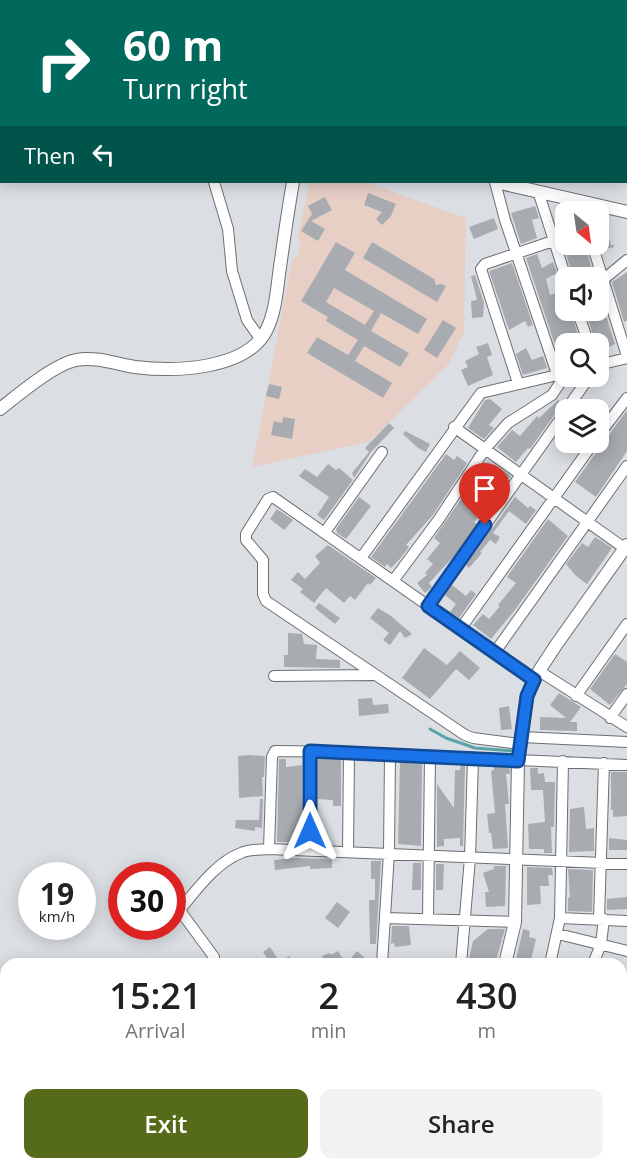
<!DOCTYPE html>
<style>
body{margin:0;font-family:"Open Sans",sans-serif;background:#f2f2f2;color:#222;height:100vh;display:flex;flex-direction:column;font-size:22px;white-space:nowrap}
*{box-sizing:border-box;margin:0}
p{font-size:20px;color:#767676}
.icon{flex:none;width:33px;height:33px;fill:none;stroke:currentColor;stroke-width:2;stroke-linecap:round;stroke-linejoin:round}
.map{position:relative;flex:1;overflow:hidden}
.sheet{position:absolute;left:0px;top:958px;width:627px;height:212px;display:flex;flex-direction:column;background:#fff;border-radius:18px 18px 0 0;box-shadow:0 3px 15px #0003}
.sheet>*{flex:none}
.top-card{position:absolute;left:0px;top:0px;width:627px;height:183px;box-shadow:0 3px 15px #0003;background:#00695c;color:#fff;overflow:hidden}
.needle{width:39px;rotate:151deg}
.buttons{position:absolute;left:555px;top:201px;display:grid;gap:12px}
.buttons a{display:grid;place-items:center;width:54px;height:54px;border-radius:12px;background:#fff;box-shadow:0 3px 15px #0003;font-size:30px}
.speed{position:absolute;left:18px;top:862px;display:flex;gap:12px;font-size:30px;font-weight:700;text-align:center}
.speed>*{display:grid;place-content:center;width:78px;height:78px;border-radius:50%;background:#fff;box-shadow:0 3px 15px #0003;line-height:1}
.speed small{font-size:15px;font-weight:400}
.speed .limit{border:9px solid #d22;background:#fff;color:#111}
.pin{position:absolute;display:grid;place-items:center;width:51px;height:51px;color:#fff;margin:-62px -26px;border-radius:50% 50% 50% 0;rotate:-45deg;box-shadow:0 0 6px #0007}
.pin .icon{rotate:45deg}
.me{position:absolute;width:66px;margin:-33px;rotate:0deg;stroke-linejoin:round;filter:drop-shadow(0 0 4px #0008)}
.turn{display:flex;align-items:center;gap:21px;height:126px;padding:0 24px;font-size:27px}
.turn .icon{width:78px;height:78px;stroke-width:2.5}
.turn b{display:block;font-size:42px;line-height:51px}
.then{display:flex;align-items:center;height:57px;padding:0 24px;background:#0003;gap:12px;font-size:22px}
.eta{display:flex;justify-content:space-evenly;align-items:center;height:102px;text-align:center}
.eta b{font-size:36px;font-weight:600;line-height:42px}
.primary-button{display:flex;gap:12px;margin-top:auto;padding:12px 24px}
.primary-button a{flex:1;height:69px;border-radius:12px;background:#566b19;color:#fff;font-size:24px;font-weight:600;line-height:69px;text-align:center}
.primary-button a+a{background:#f2f2f2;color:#222}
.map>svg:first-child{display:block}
.medical{fill:#e7cfc6}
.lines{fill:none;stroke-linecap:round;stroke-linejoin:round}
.stream{stroke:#5aa4a7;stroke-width:3}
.building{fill:#a8acb1;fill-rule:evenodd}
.minor-casing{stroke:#6b6f73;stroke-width:12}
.tertiary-casing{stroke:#6b6f73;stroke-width:14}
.minor{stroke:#fff;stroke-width:10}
.tertiary{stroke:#fff;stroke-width:12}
.route-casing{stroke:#114b97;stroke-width:15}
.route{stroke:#1a73e8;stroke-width:10}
</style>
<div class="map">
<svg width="627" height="1169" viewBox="0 0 627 1169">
<rect width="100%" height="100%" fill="#dbdfe4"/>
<path class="medical" d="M307 182H365L466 218 464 332 449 364 369 442 252 467 292 260 298 254 301 240 297 238 308 191Z"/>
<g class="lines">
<path class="stream" d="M430 729 446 738 475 748 513 751"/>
</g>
<path class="building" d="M368 193 396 204 391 216 382 225 376 219 382 212 364 205Z
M325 197 332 210 311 221 325 229 318 241 301 231 312 214 308 206Z
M535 206 539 218 532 220 537 238 521 244 511 213Z
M494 218 498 229 474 239 469 227Z
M606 227 611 245H614V247L602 250 598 229Z
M336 242 355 253 345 270 427 319 418 334 381 313 371 331 409 353 400 367 364 346 355 361 392 383 383 398 307 353 317 337 348 355 358 340 326 321 328 317 301 301ZM334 288 374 311 365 325 326 302Z
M372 242 434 279 436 285 442 284 446 286 437 302 363 258Z
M568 244 585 245 593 274 584 278H573L564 246Z
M537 254 542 268 553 262 557 273 546 279 550 295 564 290 566 310H570L581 344H565L556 348 526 258Z
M512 263 533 325 528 327 525 321 509 330 489 271Z
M627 272V321L624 322 612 282Z
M475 275 484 303 483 317 472 318 471 301 477 300 471 276Z
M598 290 615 344 601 351 598 344H596L585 310H598Z
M443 320 456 328 437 358 424 350Z
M488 343 492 355 487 357 493 375 468 386 461 370 468 367 465 361 479 354 476 347Z
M526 348 532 360 543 356 547 368 523 375 516 354Z
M269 384 282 387 279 399 266 396Z
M490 399 502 409 489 425 494 428 484 439 468 428 485 400Z
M558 400 562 403 559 408 530 449 528 448 516 462 497 447 512 430 520 436 537 416 539 418Z
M627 410V451L596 497 575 482Z
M283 417 295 419 292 439 271 435 274 421 282 423Z
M389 423 394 428 371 452 354 478 352 473 369 452 365 448Z
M405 431 430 444 426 452 418 448 403 434Z
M446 454 454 460 457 456 467 463 433 515 406 545 409 547 399 560 391 568 387 564 385 567 371 557Z
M486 463 496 472 499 468 511 476 474 522 477 524 455 555 429 583 432 587 425 593 417 583 427 575 425 573 433 564 427 559 440 543 434 538Z
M328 464 336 470 339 468 353 480 324 520 317 515 329 497 299 476 305 469 317 477Z
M359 497 371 506 346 539 337 533 336 529Z
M515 497 528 508 530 506 536 510 526 524 509 511 493 533 500 537 496 544 490 540 480 552 482 553 469 568 466 565Z
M277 509 293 520 284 530 270 519Z
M548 519 568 536 515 610 491 639 473 625 483 614 489 619 500 606 498 605 516 583 507 577Z
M595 537 612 548 587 584 576 576 566 564 582 543 588 547Z
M328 545 376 578 370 585 368 583 355 600 350 596 344 603 326 588 314 603 300 592 303 589 291 580 298 572 305 579 320 563 315 556Z
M452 585 466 596 471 590 476 594 459 618 450 612 456 604 445 595Z
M319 603 340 618 335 624 315 608Z
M378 608 391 616 412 634 405 638 400 631 390 645 383 640 389 633 370 618Z
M288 633 302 634 304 644 317 645 316 659 340 660V668L284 667V655H288Z
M424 648 447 665 460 651 480 668 469 680 456 669 430 699 402 678Z
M615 654 627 662V684L610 705 590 689Z
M559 693 581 707 570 722H577V731L540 730V717L566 718 550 705Z
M372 698 373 705 388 704 389 713 359 716 358 699Z
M509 706 512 729 501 730 499 708Z
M249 755 265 756 264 777H262L263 796 239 798 238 756Z
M279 759H286V767L302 765V759V836H292V842H277Z
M317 759H341V806H333V800L317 799Z
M400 762 422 763 421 846 398 844Z
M461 765H465L463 846H460V838L444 839V846L437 847V784L454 808 455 770H460Z
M494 766 509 767 510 771V774H506L509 804H505L508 848 493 849 491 833H489L487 814 495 813 491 771 494 770Z
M530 768H538V774L544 773 545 782H555L554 827H551L552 853H544V849H529L528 824 545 822 543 790H531Z
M611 772H627V816L613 817V810H611Z
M260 799H263L262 828 255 827V831L235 828 236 820H259Z
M584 807 586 829 594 828V851L569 852 570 809Z
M609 838 627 840V850H609Z
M296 858 332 859V868L310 869V866L275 870 274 860Z
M371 861H381L376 944H370L369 900H375V879H371Z
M413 863H421V890H412Z
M436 864H444L443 890H436Z
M494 866H506L505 906 486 907 485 892H489L483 873 494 869Z
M527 867 552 868 553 875H548L549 886H540L541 904 527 905Z
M568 869 593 870 592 912 568 911V898L570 897Z
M627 897V909L607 910V899Z
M337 902 350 912 338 928 325 918Z
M392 926H409L411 945 395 947 394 943 391 944Z
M488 929H505L495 964H468L473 941Z
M523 929 530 931 529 937 536 939 530 964H515Z
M270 947 280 962 289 956 294 964H271L263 952Z
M338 951 346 964 357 951 367 960 363 964H312L323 958 322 956 330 953 331 955Z"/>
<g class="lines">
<defs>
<path id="minor" d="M122 0V2
M274 0 278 2
M508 2 509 0
M214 182 228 229 232 271 247 320 261 340
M495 182 505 220 557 374
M538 191 566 278
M592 244 627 356
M604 279 627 260
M577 310 589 344
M598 365 627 358
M518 383 481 269 485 264 553 241
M566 410 590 376
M454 427 627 550
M598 436 627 398
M325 532 382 452
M361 558 481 393 566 373
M393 581 439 519 485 449 508 423 552 395 566 374
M428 606 566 411
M461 628 594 442
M495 652 627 466
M539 671 627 727
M274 676 374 675
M576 696 627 624
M610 718 627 694
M521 737 627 742
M520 744 473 738 465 735 266 601 263 594V560L246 540V534L268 499 273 497 534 680
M269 849 272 757 275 751 349 752 627 765
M309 851 310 751
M348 852 349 752
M385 918 515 922
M428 918 430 757
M560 918 627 921
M599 919 604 763
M558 934 627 951
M215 964 214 957 181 912 182 907C198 888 217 862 241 853 249 849 260 850 269 849L627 864
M382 964 389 853 390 755
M461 964 470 858 473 759
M550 964 560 918 563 761
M593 964 601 944 604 919
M621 1004 627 981
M200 1169 206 1164
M495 1169 497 1164
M536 1169 537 1164
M578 1169 579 1164
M620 1169 627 1143"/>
<path id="tertiary" d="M496 182 627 212
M0 409C19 394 53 365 76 360 95 356 116 364 135 367 174 372 248 370 267 329 276 310 277 288 280 267 284 239 288 210 293 182
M505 964 515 922 518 761 527 696 539 671 556 645 627 545
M449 1169 450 1164"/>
</defs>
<use href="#minor" class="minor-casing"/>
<use href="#tertiary" class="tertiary-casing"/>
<use href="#minor" class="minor"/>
<use href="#tertiary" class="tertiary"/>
</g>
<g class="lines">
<defs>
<path id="route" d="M310 831V751L518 761 527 696 534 680 428 606 485 525"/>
</defs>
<use href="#route" class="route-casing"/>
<use href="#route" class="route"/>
</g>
</svg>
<div class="buttons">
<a><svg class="needle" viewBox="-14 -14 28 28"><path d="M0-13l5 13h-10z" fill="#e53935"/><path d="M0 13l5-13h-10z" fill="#767676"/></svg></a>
<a><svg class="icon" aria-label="sound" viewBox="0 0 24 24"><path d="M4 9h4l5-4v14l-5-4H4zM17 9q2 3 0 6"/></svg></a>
<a><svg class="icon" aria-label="search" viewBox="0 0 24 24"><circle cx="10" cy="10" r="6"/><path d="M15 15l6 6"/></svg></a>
<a><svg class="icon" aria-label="layers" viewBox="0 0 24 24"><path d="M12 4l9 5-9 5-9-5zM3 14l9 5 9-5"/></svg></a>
</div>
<div class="speed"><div>19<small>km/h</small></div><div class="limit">30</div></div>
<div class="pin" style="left:485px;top:525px;background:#d93025"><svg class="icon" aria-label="arrive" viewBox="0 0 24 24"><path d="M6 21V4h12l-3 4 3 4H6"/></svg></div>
<svg class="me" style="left:310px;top:831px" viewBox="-20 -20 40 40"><path d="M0-17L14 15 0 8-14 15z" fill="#1a73e8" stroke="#fff" stroke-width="4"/></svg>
<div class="top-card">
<div class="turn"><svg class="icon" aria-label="right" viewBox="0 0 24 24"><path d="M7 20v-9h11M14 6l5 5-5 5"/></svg><div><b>60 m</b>Turn right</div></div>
<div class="then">Then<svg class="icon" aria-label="left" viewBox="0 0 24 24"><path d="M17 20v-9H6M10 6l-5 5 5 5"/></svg></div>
</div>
<section class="sheet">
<div class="eta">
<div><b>15:21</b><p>Arrival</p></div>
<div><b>2</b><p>min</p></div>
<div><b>430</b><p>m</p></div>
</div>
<div class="primary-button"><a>Exit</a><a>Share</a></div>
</section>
</div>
